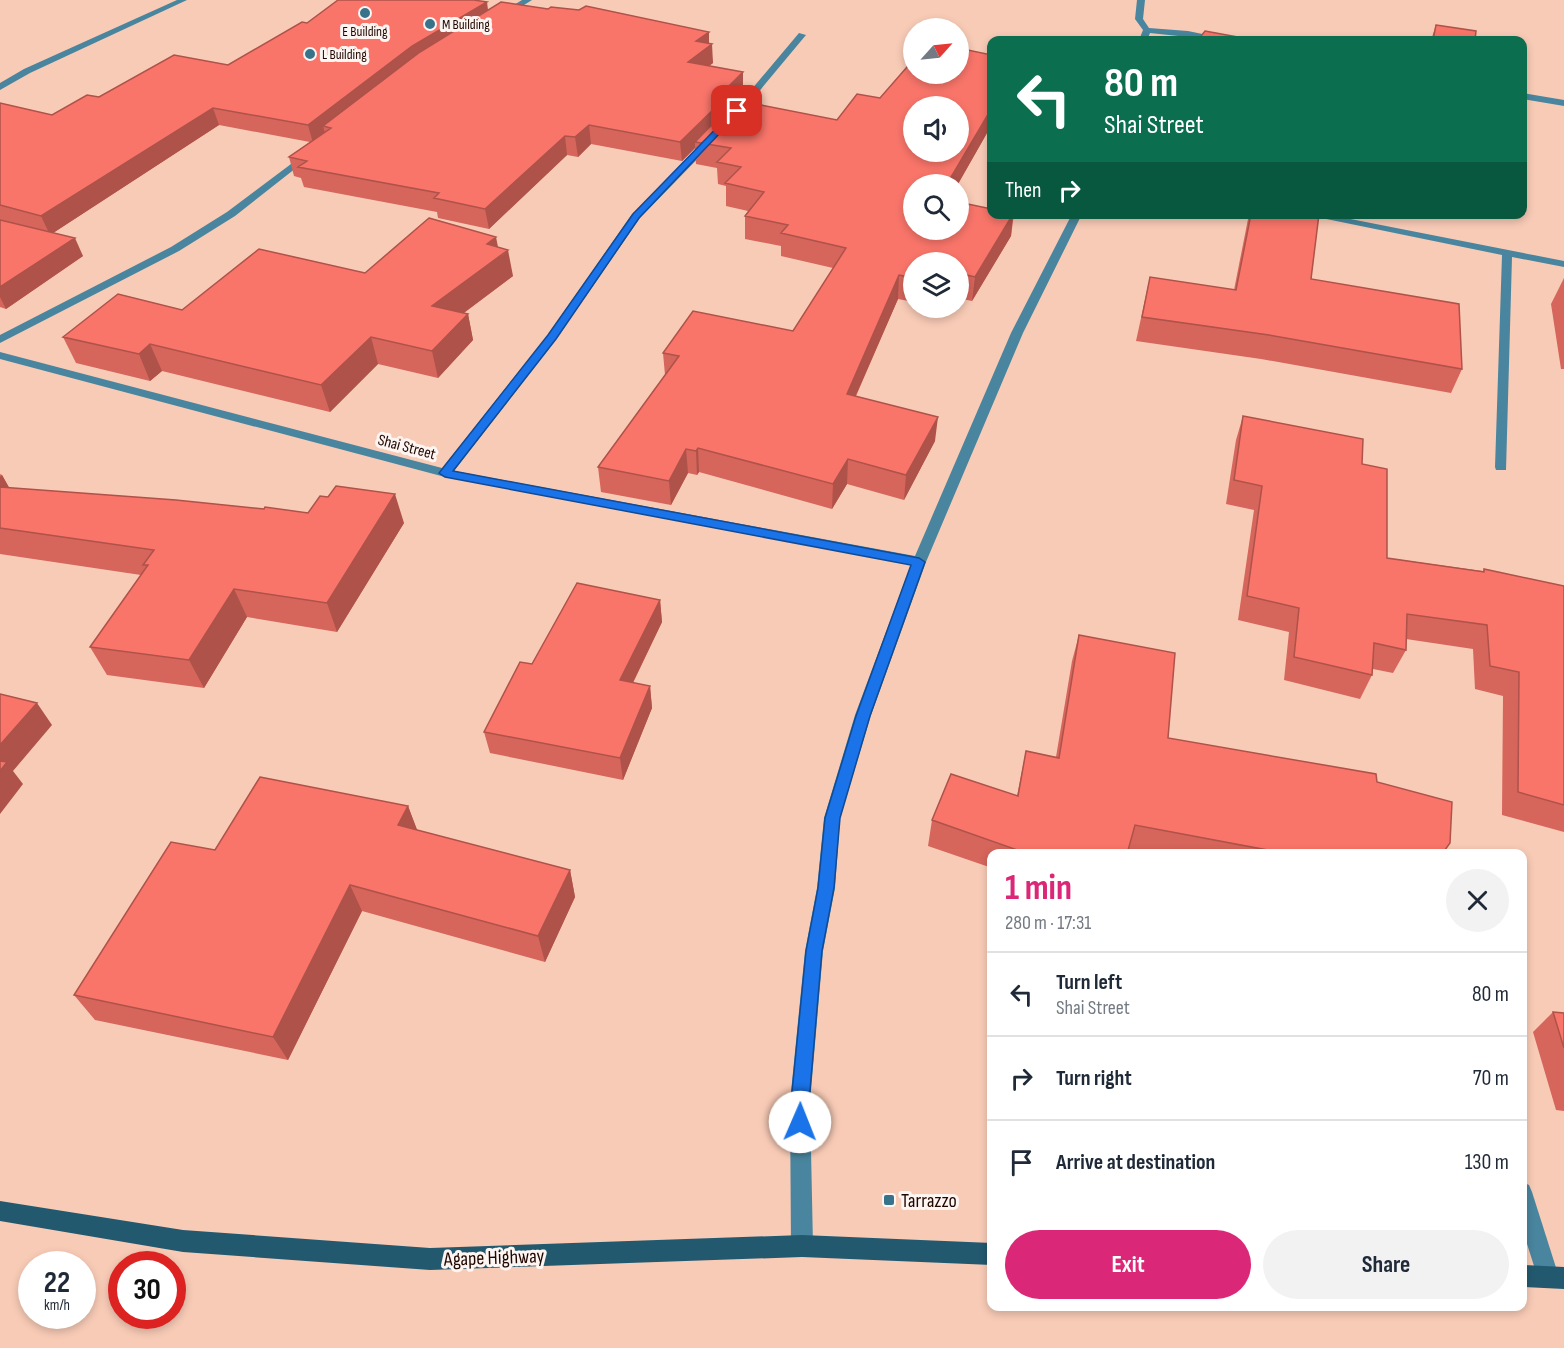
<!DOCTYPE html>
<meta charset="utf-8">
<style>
body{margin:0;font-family:"Sofia Sans Condensed",sans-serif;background:#f2f2f3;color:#1f2937;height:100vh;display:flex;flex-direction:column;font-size:22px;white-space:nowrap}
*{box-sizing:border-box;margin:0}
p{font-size:20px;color:#747a83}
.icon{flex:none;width:33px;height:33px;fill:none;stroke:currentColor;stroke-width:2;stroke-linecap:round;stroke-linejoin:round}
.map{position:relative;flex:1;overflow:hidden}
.panel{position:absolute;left:987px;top:849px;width:540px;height:462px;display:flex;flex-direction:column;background:#fff;border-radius:12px;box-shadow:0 3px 9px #0003}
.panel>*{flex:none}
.top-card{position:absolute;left:987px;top:36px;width:540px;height:183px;border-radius:12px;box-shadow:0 3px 9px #0003;background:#0b6e4f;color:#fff;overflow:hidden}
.needle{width:39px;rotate:63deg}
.controls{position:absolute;left:903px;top:18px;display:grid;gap:12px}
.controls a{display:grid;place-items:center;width:66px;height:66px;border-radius:50%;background:#fff;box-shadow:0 3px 9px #0003;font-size:30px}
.speed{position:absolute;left:18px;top:1251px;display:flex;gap:12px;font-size:30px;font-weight:700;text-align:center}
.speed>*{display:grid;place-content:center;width:78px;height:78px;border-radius:50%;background:#fff;box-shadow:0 3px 9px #0003;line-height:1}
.speed small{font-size:15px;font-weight:400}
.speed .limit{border:9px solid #d22;background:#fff;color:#111}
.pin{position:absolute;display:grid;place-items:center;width:51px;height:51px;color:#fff;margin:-26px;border-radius:12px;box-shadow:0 3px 9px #0006}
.me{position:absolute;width:66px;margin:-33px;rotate:1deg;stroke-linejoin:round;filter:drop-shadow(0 0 4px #0008)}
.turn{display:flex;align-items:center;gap:21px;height:126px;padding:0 18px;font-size:27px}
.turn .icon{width:78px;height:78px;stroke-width:2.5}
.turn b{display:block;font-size:42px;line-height:51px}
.then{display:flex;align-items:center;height:57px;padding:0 18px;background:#0003;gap:12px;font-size:22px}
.round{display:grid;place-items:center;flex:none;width:63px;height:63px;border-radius:32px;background:#f2f2f3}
.headline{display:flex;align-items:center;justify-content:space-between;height:102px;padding:0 18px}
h1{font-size:36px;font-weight:700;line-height:45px;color:#db2777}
.action{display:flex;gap:12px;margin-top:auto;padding:12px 18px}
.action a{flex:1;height:69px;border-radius:36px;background:#db2777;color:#fff;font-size:24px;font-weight:700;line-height:69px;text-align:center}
.action a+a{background:#f2f2f3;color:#1f2937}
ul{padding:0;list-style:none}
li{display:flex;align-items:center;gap:18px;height:84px;padding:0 18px;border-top:2px solid #e0e1e3}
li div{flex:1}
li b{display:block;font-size:22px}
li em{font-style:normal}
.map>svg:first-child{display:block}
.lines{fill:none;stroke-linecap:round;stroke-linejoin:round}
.lane{fill:#49859e;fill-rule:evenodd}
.street{fill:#49859e;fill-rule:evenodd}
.secondary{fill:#23596f;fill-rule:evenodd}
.wall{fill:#d6655b}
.shaded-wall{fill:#ae524a}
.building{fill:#f9756a;stroke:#ae524a;stroke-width:1.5;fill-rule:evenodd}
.route{fill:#1a73e8;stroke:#114b97;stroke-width:1.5}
.poi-dot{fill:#38738b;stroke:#fdf5f2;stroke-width:2}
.labels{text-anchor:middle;stroke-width:6;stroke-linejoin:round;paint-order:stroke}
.far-poi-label{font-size:14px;fill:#1f0700;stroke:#fdf5f2;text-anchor:start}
.street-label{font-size:16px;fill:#1f0700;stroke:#fdf5f2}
.near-poi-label{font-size:20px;fill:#1f0700;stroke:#fdf5f2;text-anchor:start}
.near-street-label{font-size:20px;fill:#1f0700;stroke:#fdf5f2}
</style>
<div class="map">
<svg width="1564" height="1348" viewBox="0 0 1564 1348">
<rect width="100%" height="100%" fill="#f8cbb6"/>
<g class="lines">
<path class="lane" d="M1522 1182 1529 1185 1532 1192 1559 1277 1556 1285 1548 1288 1540 1285 1522 1228Z"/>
<path class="street" d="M177 0H187L30 73 0 90V83L24 69Z
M522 0H532L505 17 498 15Z
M1137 0H1145L1143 19 1149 28 1188 31 1231 40H1216L1150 33 1147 40H1139L1143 30 1135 19Z
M799 33 806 35 736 119H730V115Z
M1522 93 1564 100V106L1522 99Z
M708 140 711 141V145L640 218 556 339 454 471 915 556 1011 333 1072 214H1082L1023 333 926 562 871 715 840 818 835 888 823 951 810 1102 813 1246 809 1253 802 1257 795 1253 791 1246 790 1102 805 951 817 888 824 818 855 715 911 565 445 477 0 359V352L442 468 548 335 632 214Z
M307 152 310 153V157L235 216 179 251 0 343V335L171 247 227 212Z
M1302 214H1325L1564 261V267L1512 257 1506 470H1496L1495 467 1502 255Z"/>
<path class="secondary" d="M0 1201 183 1230 430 1248 802 1235 992 1243V1265L802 1257 430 1270 183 1252 0 1221Z
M1522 1265 1564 1267V1289L1522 1287Z"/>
</g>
<path class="wall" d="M488 11 709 43 713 63 709 66 743 90 723 112V113L837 120 880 98 992 55V134L987 133 958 184H914V230L1014 214 1011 236 972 301 958 298V262H914V302L898 299 856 396 935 441 904 500 847 484 832 509 699 472 697 475 688 473 671 505 601 492 598 467 665 375 663 353 793 331 833 268 781 256V246L745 239V216L748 211 726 206V186L718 184 717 168 696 164 695 148 682 161 591 144 578 157 567 155 489 229 438 218 437 212 304 187 301 178 294 176 289 157 310 142 219 125 53 233 83 256 6 309 0 307V103L52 115 99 97 228 65 307 23Z
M1436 25 1475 40H1431Z
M1249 214H1319L1311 279 1462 369 1451 393 1261 359 1136 341 1150 277 1234 290Z
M498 248 513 276 464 313 468 314 473 340 438 378 378 364 330 412 162 371 150 381 76 363 63 337 182 310 365 273Z
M1564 278V369H1561L1551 304Z
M1243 416 1362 464 1387 558 1483 571 1484 569 1564 586V832L1502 815 1503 696 1475 689 1473 649 1406 639V650L1393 673 1373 669 1372 675 1360 699 1284 680 1289 632 1238 620 1254 510 1226 504 1236 440Z
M0 474 2 475 9 488 308 513 404 523 337 632 247 617 204 688 107 675 90 647 141 575 0 554Z
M660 600 662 622 633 683 650 686 652 708 623 780 490 753 484 732 532 664Z
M1079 635 1168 738 1377 782 1442 854H1141L1128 851 1127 854H992V868L928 846 932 820 1017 796 1026 751 1056 757 1072 661Z
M408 806 417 831 570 870 575 897 545 962 362 911 288 1060 95 1020 74 995 215 850Z
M1553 1012 1564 1013V1111L1556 1110 1533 1032Z"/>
<path class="shaded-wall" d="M487 2 489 18 331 128 323 126 325 133 313 143 308 125 412 46Z
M709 32V46L712 44 713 63 689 81 688 62 696 41Z
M743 72V90L723 112V119L695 142V148L682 161 680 142 716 99Z
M213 108 219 125 50 235 41 216Z
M990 111 987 133 958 184H947Z
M589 125 591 144 578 157 575 137Z
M565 136 567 155 489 229 485 209Z
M1013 214 1011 236 972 301 975 277Z
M496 237 500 257 508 250 513 276 438 332 432 306 487 244Z
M75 238 83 256 6 309 0 297V287Z
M899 275 898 299 846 418 847 394Z
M468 314 473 340 438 378 432 351Z
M371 337 378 364 330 412 321 385Z
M150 344 162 371 150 381 139 354Z
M938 417 935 441 904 500 906 475Z
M698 448 699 472 697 475 696 451Z
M686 449 688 473 671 505 669 481Z
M848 459 847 484 832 509 833 484Z
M2 475 18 503 0 499V477Z
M395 494 404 523 337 632 327 603Z
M234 589 247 617 204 688 189 660Z
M660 600 662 622 623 703 620 680Z
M650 686 652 708 623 780 620 758Z
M37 703 52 725 13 771 23 784 0 814V745Z
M408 806 418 832 398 825Z
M570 870 575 897 545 962 538 936Z
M350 885 362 911 288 1060 273 1037Z"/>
<path class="building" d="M338 0H474L487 2 412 46 308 125 213 108 41 216 0 205V103L52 115 87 95 99 97 174 55 228 65 302 22 307 23Z
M501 2 548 9 551 7 579 10 586 6 709 32 696 41 712 44 688 62 743 72 716 99 723 100 719 104 680 142 589 125 575 137 565 136 485 209 434 198 439 193 298 167 307 161 289 157 331 128 323 126 420 52Z
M1436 25 1476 31 1475 40H1433Z
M1205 31 1254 40H1198Z
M958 48 992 55V112L990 111 947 184H914V230H958V202L992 209V214H1013L975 277 958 273V262H914V278L899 275 847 394 938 417 906 475 848 459 833 484 698 448 696 451 686 449 669 481 598 467 679 356 663 353 693 311 793 331 846 248 781 233 788 225 745 216 764 192 725 183 741 167 717 162 731 148 695 142 736 100 837 120 857 94 880 98 914 59V74H958ZM914 106H958V152H914Z
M1251 214H1319L1311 279 1459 304 1462 369 1269 335 1142 317 1150 277 1236 290Z
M429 218 496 237 487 244 508 250 432 306 468 314 432 351 371 337 321 385 150 344 139 354 63 337 118 294 182 310 259 249 365 273Z
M0 220 75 238 0 287Z
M1243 416 1363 439 1362 464 1387 469V558L1484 572V569L1564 586V805L1518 792 1519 672 1490 666 1487 625 1407 614 1406 650 1374 643 1372 675 1294 657 1299 608 1247 596 1262 486 1234 480Z
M336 486 395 494 327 603 234 589 189 660 90 647 148 565H143L154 550 0 528V487L176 500 264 509 265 507 308 513 320 496 328 497Z
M577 583 660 600 620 680 650 686 620 758 484 732 520 662 532 664Z
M1079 635 1175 653 1168 738 1376 774 1377 782 1452 802 1450 843 1442 854H1278V852L1135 825 1127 854H1019L1020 851 932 820 951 774 1018 796 1026 751 1059 758Z
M0 694 37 703 0 745Z
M0 761 7 762 0 771Z
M260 777 408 806 398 825 570 870 538 936 350 885 273 1037 74 995 171 842 215 850Z
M1553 1012 1564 1013V1048Z"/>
<path class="route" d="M734 110 741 111 639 218 556 339 453 471 919 558 925 562 870 716 840 818 834 888 822 951 809 1102V1122L807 1129 800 1131 794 1129 791 1122V1102L806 951 818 888 825 818 856 716 911 565 445 477 439 473 548 335 633 214Z"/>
<g class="poi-dot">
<circle cx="365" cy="13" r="6"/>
<circle cx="430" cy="24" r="6"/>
<circle cx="310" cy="54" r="6"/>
<rect x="883" y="1194" width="12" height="12" rx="3"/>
</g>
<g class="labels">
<g class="far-poi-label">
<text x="442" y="29">M Building</text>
<text x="365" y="36" text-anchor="middle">E Building</text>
<text x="322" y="59">L Building</text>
</g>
<g class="street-label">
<text transform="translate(407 446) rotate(15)" y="6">Shai Street</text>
</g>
<g class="near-poi-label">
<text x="901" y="1207">Tarrazzo</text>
</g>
<g class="near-street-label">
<text transform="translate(494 1257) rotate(-2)" y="7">Agape Highway</text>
</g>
</g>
</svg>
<div class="controls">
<a><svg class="needle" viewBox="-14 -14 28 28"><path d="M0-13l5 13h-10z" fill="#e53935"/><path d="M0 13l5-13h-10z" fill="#747a83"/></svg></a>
<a><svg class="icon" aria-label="sound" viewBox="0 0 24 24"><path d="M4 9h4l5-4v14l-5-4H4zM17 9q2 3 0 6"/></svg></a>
<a><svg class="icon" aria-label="search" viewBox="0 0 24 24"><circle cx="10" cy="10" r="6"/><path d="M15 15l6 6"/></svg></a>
<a><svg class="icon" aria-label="layers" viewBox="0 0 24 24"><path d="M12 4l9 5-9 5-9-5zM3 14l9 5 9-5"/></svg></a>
</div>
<div class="speed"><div>22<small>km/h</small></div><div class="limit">30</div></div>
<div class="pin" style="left:737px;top:111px;background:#d93025"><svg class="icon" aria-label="arrive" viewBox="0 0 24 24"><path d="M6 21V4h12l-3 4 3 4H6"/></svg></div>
<svg class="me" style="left:800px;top:1122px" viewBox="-20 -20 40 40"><circle r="19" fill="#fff"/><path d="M0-13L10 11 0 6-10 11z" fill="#1a73e8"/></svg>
<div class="top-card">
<div class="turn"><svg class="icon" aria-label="left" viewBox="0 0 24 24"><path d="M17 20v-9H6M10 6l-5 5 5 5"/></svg><div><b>80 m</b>Shai Street</div></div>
<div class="then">Then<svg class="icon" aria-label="right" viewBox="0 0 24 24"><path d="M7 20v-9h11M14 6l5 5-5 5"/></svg></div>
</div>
<section class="panel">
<div class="headline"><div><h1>1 min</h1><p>280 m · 17:31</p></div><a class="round"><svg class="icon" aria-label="close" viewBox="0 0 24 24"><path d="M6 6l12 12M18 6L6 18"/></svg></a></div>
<ul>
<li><svg class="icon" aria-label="left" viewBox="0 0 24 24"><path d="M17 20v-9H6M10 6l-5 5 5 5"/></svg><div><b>Turn left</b><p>Shai Street</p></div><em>80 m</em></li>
<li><svg class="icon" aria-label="right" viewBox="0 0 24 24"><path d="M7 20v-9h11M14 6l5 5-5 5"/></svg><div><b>Turn right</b></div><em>70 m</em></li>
<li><svg class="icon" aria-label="arrive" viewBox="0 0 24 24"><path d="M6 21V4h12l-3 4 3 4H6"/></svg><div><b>Arrive at destination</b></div><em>130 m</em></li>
</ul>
<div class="action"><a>Exit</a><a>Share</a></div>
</section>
</div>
